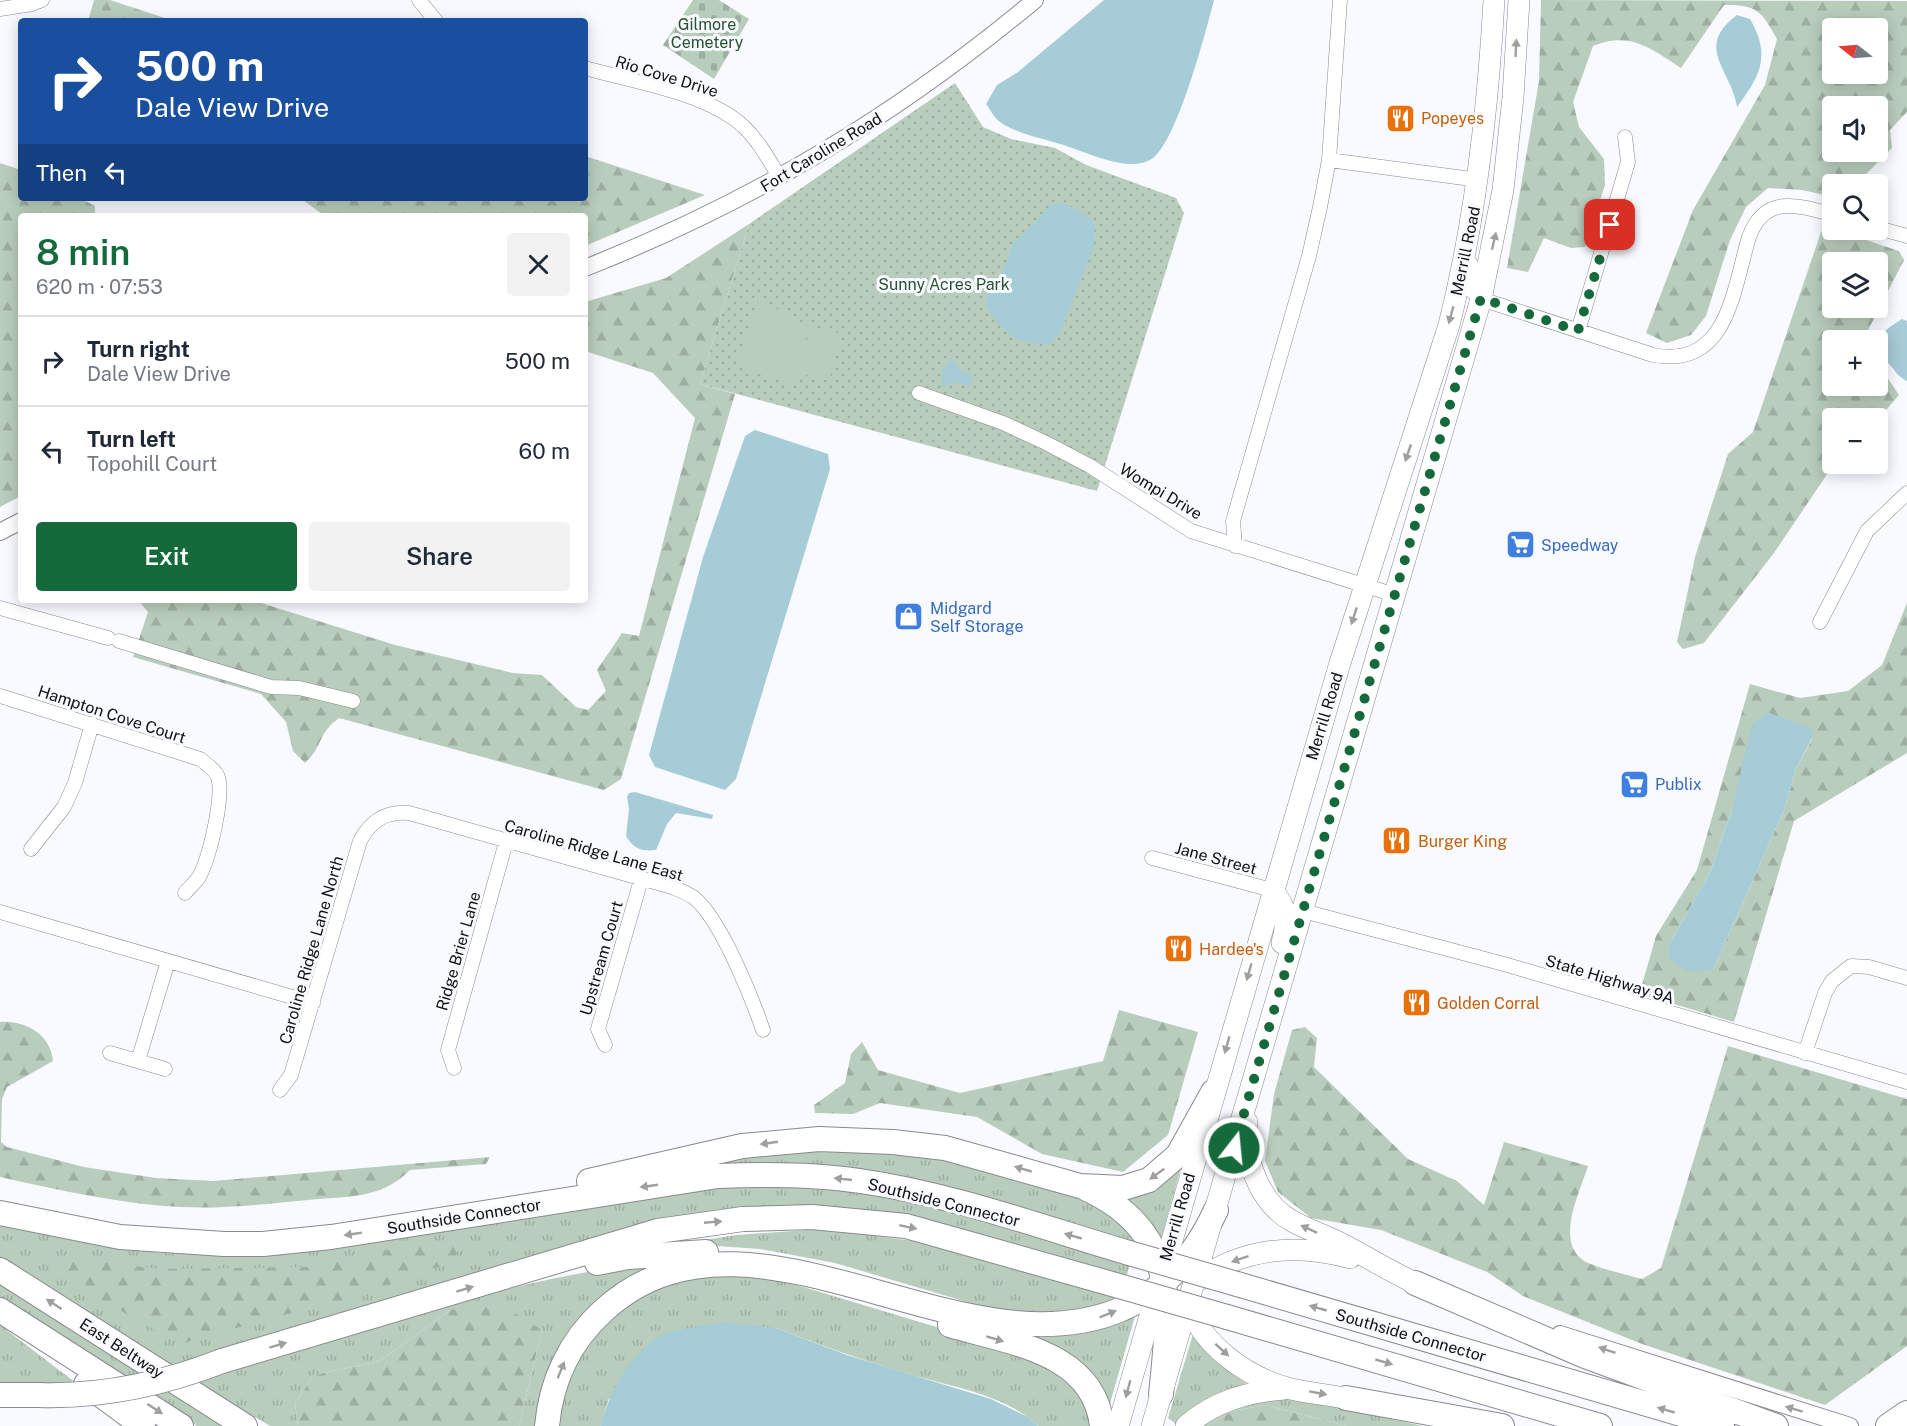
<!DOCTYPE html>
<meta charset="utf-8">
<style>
body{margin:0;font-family:"Public Sans",sans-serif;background:#f2f2f3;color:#1f2937;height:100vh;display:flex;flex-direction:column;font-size:22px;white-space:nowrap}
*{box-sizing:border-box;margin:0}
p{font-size:20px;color:#747a83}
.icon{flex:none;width:33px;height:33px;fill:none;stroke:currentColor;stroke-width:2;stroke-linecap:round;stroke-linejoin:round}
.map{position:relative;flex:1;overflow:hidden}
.details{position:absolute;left:18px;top:213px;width:570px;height:390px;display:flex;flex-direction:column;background:#fff;border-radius:6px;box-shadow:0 3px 15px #0003}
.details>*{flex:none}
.banner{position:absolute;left:18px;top:18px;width:570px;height:183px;border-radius:6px;box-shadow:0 3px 15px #0003;background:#1a4fa0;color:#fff;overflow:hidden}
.needle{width:39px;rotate:287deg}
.buttons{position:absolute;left:1822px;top:18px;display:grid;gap:12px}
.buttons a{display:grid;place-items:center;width:66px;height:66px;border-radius:6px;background:#fff;box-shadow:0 3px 15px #0003;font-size:30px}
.pin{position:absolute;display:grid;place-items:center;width:51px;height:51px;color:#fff;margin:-26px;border-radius:12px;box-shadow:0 3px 9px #0006}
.me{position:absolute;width:66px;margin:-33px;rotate:16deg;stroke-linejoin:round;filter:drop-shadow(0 0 4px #0008)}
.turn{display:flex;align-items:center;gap:21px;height:126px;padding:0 18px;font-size:27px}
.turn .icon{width:78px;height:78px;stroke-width:2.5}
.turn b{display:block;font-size:42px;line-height:51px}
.then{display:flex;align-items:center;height:57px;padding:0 18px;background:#0003;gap:12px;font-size:22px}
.round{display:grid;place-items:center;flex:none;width:63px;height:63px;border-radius:6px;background:#f2f2f3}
.headline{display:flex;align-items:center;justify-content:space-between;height:102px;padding:0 18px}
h1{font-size:36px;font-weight:600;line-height:45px;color:#146a3b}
.button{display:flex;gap:12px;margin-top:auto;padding:12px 18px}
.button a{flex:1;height:69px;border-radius:6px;background:#146a3b;color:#fff;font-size:24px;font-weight:600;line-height:69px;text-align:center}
.button a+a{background:#f2f2f3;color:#1f2937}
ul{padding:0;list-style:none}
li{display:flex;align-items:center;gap:18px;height:90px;padding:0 18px;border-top:2px solid #e0e1e3}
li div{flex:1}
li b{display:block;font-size:22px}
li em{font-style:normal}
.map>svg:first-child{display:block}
.grass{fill:url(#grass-tufts)}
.forest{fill:url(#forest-firs);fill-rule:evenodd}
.cemetery{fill:url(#cemetery-stones)}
.park{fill:url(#park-dots)}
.garden{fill:#b9cdbc}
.water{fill:#a6ccd7}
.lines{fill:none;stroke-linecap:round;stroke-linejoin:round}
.minor-casing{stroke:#888a8f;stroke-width:15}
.tertiary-casing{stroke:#888a8f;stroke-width:18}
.primary-casing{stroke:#888a8f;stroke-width:22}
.motorway-casing{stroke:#888a8f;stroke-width:26}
.minor{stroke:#fff;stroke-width:14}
.tertiary{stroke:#fff;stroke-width:16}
.primary{stroke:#fff;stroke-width:21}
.motorway{stroke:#fff;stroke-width:24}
.motorway-bridge-casing{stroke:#888a8f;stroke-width:26;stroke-linecap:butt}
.motorway-bridge{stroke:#fff;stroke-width:24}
.oneway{fill:#9f9fa0}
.route{stroke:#146a3b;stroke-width:10;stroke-dasharray:0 18}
.labels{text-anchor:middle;stroke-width:6;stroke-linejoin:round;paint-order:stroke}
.park-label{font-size:16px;fill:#285231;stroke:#f9faff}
.street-label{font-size:16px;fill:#0f1012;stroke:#f9faff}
.food-label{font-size:16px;fill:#c56008;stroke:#f9faff;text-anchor:start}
.shop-label{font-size:16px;fill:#366cbe;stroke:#f9faff;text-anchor:start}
</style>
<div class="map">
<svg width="1907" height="1426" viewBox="0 0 1907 1426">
<defs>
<pattern id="grass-tufts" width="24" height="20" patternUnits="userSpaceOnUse" patternTransform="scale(1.5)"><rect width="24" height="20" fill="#b9cdbc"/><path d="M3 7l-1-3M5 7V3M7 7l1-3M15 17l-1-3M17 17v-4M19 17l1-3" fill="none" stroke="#9eafa1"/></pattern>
<pattern id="forest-firs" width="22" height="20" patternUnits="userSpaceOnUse" patternTransform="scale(1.5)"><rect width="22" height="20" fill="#b9cdbc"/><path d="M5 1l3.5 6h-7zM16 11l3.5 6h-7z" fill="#9eafa1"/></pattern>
<pattern id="cemetery-stones" width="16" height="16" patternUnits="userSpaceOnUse" patternTransform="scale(1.5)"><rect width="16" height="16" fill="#b9cdbc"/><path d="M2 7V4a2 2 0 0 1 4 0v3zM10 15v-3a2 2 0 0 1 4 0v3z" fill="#9eafa1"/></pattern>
<pattern id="park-dots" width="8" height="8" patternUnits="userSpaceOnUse" patternTransform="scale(1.5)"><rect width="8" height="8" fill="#b9cdbc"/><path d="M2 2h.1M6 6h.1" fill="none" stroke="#9eafa1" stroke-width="1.8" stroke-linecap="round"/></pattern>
</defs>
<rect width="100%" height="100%" fill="#f9faff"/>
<path class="grass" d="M765 1151H914L1088 1198 1143 1244 1042 1214 738 1165 688 1164Z
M1182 1166 1181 1168 1161 1239 1124 1197Z
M732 1185 826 1187 925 1203 1130 1264 1126 1278 760 1209 171 1367 0 1257V1223L70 1240 161 1253 270 1255 341 1248Z
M822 1229 922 1242 1126 1301 1081 1316 994 1310 835 1263 760 1249 703 1245 692 1242 736 1235Z
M659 1262 621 1288 541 1426H519L542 1330 450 1310 380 1361 314 1375 295 1403 298 1426H270L198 1382C348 1336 501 1278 659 1262Z
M720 1271 790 1283 1033 1356 1078 1385 1092 1426H1038C1004 1393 946 1386 902 1372 859 1359 818 1344 776 1328L609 1399 600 1426H553L578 1349 642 1289Z
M0 1278 149 1372 117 1378 0 1302Z
M1135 1316 1109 1407 1036 1338 1086 1333Z
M0 1325 76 1383 0 1385Z
M1193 1334 1217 1363 1248 1385 1176 1424 1168 1418Z
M173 1389 229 1426H197L148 1395Z
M1287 1396 1423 1426H1347L1265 1405 1233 1411 1207 1426H1193L1224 1407Z"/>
<path class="forest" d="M94 0H110L174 21H88Z
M1541 0 1907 1V112L1890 130 1892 148 1856 184H1833V197L1802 190 1768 188 1746 207 1730 240 1706 316 1691 335 1667 343 1646 333 1693 210 1765 85 1777 39C1762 12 1757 4 1724 5L1681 68C1650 48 1630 31 1593 46L1573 102 1579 127 1604 159 1605 185 1585 247 1571 248 1544 238 1528 272 1507 268 1539 81ZM1833 28H1878V74H1833ZM1833 106H1878V152H1833Z
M585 156 705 195 585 246V216H325L300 198H585Z
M0 163 21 170V198H80L95 206V216H21V496L0 507Z
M749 224 700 384 735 394 621 779 604 790 339 718C317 734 323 747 305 763L293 751 286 722 261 694 133 657 148 612 138 600H252L395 645 513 673 542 675 576 707 588 710 606 691 597 670 622 633 639 636 695 418 653 373 585 351V302L666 278Z
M1830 228 1899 251 1904 260 1863 340H1833V386H1878V364L1899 395 1878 419 1833 418 1834 464 1774 553 1704 643 1683 649 1677 642 1695 557 1728 454 1753 432 1821 232ZM1833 262H1878V308H1833Z
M1907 603V753L1794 821 1734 1022 1644 995 1641 988 1656 936 1697 870 1750 684 1800 698 1848 691 1882 665ZM1813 737 1796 769 1784 810 1713 970 1669 945 1710 872 1732 810Z
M1119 1010 1198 1032 1168 1135 1123 1172 1042 1154 977 1117 880 1103 853 1114 815 1113 814 1105 845 1083 851 1054 862 1042 878 1070 960 1093 1103 1061Z
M0 1022C26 1020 51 1035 53 1061L7 1087 2 1099 1 1142 7 1147 84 1167 156 1178 213 1181 490 1157 486 1164 410 1170C380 1200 348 1196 308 1200 267 1204 222 1209 181 1207 120 1204 59 1190 0 1177Z
M1305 1027 1317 1038 1314 1067 1408 1159 1457 1181 1484 1205 1504 1142 1588 1166C1580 1192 1552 1246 1588 1263 1605 1270 1624 1274 1642 1279L1661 1268 1728 1046 1907 1099V1346L1825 1405 1642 1344 1523 1296 1487 1272 1381 1230 1311 1218 1278 1192 1265 1161 1274 1094 1292 1030Z
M449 1242 460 1247 452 1262 332 1304 275 1317 180 1344 56 1274 45 1258 72 1259 160 1269 307 1267 381 1251Z
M497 1302 542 1330 519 1426H298L295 1403 314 1375 380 1361 450 1310Z
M1265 1405 1347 1426H1207L1233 1411Z"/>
<path class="cemetery" d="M693 0H719L749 19 714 79 663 45Z"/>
<path class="park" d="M955 83 983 127 1011 139 1055 148 1086 165 1176 198 1184 213 1097 491 700 384 749 224Z"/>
<path class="garden" d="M760 299 809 327 804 351 811 326 842 334 829 381 798 373 794 385 741 368 738 360Z"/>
<path class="water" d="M1104 0H1214C1206 31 1176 147 1150 160 1128 172 1091 154 1069 147 1048 139 1018 135 1000 122 994 118 990 109 986 104L997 85 1018 72Z
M1737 15 1750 19C1771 55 1761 75 1737 107 1732 70 1693 48 1737 15Z
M1064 203 1087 215 1095 225 1094 247 1060 333 1050 345C1010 340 1008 338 985 305L991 283 1002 273 1013 243 1051 205Z
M1902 319 1907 321V381C1900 378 1895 371 1890 365 1869 343 1879 333 1902 319Z
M951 357 960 370 973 375 970 386 957 382 942 387V371Z
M755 430 828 454 830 469 736 779 725 790 655 767 649 755 703 557 745 436Z
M1767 712 1811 728 1813 736 1796 769 1784 810 1713 970 1687 971 1669 959V945L1710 872 1732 810 1752 724Z
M635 792 713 815 712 819 676 813 667 824 656 850C641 852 633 848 626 836L629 809 627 797 629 793Z
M723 1322 776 1328 847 1355 991 1399 1028 1417 1038 1426H600C611 1392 626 1357 659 1337 673 1329 706 1326 723 1322Z"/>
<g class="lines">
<defs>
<path id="minor" d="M419 0 436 21
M0 9 32 4 42 0
M585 68C634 82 705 92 743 126 759 141 769 160 780 178
M1329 160 1479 180
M1878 228 1907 236
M1471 264 1472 291 1481 299 1653 355C1728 369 1733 290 1749 237 1765 194 1798 205 1833 215
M1578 331 1628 162 1625 137
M919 393 1003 423 1046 443 1090 466 1191 531 1395 595
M1235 546 1233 521 1309 256 1320 207 1329 160 1340 0
M0 608 108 638
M1820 622 1867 531 1907 493
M119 641 271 687 299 688 353 701
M0 696 200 759C206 764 214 769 217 775 226 791 209 858 200 875 197 882 189 887 185 893
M31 849 64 807 75 783 92 724
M1152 858 1272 890
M1303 911 1504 964 1907 1082
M0 912 313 1003
M605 1045 598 1029 641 880
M110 1053 165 1069
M1805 1053 1825 993 1832 981 1851 966 1869 967 1907 978
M138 1061 168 961
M454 1068 448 1050 506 842
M280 1090 291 1075 360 841C371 820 386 811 409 813L672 887C679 890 687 893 693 897 720 917 752 998 763 1030"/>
<path id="tertiary" d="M585 268C754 201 896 116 1035 0
M0 532 21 521
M1560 1334 1850 1426"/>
<path id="primary" d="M1272 890C1288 908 1288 920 1282 943
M1247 1122C1243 1157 1259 1203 1292 1221 1310 1231 1329 1236 1346 1246 1369 1258 1391 1272 1415 1283
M1197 1281C1243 1248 1296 1243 1350 1258
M1187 1298C1198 1344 1248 1378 1291 1389 1309 1393 1328 1395 1346 1398
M1118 1426 1340 663 1449 325C1476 218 1488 110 1494 0
M1152 1426 1481 299 1503 190 1513 97 1519 0
M1186 1426C1215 1401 1247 1392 1284 1389"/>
<path id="motorway" d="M589 1181 742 1146 819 1139 893 1142 945 1148 1080 1186 1123 1188 1149 1180 1178 1155 1213 1092
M1087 1189C1180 1232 1170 1308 1161 1394
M0 1213 120 1237 224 1244H263L331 1237 718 1176C766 1174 813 1174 860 1181 951 1194 1041 1227 1129 1253
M597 1263 628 1257 706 1252
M0 1270 245 1426
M1415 1283 1585 1356 1776 1426
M1237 1284 1722 1426
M0 1310 181 1426
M1227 1317 1600 1426
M950 1325C1009 1343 1094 1351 1102 1426
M222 1361 658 1231 743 1219 812 1217 906 1226 1119 1286
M86 1384 143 1426
M0 1395H39
M1346 1398 1502 1426
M547 1426C551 1381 570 1341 603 1311 746 1179 955 1375 1117 1311 1164 1292 1195 1256 1216 1210
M1888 1426 1907 1413"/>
</defs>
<use href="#minor" class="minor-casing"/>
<use href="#tertiary" class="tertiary-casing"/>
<use href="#primary" class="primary-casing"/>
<use href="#motorway" class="motorway-casing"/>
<use href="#minor" class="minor"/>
<use href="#tertiary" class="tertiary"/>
<use href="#primary" class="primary"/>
<use href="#motorway" class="motorway"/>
<defs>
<path id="motorway-bridge" d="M1129 1253 1237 1284
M1119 1286 1227 1317
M39 1395C103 1397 163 1384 222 1361"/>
</defs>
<use href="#motorway-bridge" class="motorway-bridge-casing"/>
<use href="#motorway-bridge" class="motorway-bridge"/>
</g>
<defs><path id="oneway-solid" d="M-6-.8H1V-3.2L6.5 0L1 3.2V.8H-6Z" transform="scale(1.5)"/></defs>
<g class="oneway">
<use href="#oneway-solid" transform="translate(1516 48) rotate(-87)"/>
<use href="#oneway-solid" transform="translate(1494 241) rotate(-77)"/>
<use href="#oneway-solid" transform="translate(1451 315) rotate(105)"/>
<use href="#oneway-solid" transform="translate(1408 453) rotate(109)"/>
<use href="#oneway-solid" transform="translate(1354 616) rotate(108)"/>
<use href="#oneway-solid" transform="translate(1249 972) rotate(106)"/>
<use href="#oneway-solid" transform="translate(1227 1045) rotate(106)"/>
<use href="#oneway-solid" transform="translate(769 1143) rotate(172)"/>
<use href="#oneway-solid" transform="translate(1023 1169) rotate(-164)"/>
<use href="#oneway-solid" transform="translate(1157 1174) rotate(144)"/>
<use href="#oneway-solid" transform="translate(843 1179) rotate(-174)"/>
<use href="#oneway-solid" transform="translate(649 1186) rotate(172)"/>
<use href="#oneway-solid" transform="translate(713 1222) rotate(-5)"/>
<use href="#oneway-solid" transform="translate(908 1227) rotate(12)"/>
<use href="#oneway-solid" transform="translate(1309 1229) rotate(-155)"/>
<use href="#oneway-solid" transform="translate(353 1234) rotate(171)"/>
<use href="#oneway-solid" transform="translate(1073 1236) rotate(-164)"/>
<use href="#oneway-solid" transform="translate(1240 1259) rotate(161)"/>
<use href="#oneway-solid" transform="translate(465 1289) rotate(-17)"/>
<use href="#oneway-solid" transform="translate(54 1304) rotate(-147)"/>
<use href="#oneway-solid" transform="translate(1318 1308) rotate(-164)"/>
<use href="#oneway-solid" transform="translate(1108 1314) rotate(-22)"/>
<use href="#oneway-solid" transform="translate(995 1339) rotate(17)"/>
<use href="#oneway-solid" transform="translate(278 1345) rotate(-17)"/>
<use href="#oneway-solid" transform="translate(1222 1350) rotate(42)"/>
<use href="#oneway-solid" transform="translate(1607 1350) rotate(-161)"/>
<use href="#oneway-solid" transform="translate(1384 1362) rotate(16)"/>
<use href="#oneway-solid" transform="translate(561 1370) rotate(-68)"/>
<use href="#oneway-solid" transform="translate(1128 1389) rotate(105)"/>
<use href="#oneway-solid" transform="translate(1318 1393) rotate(10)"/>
<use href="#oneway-solid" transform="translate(155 1409) rotate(33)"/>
<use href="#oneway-solid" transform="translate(1794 1409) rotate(-163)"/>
<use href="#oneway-solid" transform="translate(1666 1410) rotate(-164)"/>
</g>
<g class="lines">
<path class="route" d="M1234 1148 1481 298 1578 331 1610 225"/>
</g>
<defs>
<symbol id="restaurant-square" viewBox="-11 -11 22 22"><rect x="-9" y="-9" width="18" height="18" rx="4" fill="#e8710a" stroke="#f9faff"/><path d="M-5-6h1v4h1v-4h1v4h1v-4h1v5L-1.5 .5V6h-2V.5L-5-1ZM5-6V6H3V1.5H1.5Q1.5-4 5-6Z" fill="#fff"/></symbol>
<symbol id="supermarket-square" viewBox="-11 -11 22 22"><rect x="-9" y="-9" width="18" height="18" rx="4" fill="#3f7fe0" stroke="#f9faff"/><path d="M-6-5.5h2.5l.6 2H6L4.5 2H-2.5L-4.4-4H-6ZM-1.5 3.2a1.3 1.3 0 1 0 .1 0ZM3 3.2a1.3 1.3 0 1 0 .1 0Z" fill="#fff"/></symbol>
<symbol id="shop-square" viewBox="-11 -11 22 22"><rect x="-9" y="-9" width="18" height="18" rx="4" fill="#3f7fe0" stroke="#f9faff"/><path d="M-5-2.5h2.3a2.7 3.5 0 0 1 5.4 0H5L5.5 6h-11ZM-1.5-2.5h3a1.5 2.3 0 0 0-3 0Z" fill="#fff"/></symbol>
</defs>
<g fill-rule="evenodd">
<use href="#restaurant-square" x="1384" y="102" width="33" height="33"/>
<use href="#supermarket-square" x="1504" y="528" width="33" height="33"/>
<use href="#shop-square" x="892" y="600" width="33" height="33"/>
<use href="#supermarket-square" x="1618" y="768" width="33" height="33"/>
<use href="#restaurant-square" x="1380" y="824" width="33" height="33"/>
<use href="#restaurant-square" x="1162" y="932" width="33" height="33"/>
<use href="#restaurant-square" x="1400" y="986" width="33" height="33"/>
</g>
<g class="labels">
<g class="park-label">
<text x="707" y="30">Gilmore<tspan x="707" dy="18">Cemetery</tspan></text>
<text x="944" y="290">Sunny Acres Park</text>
</g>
<g class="street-label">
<text transform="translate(667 76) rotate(17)" y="6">Rio Cove Drive</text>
<text transform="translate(821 152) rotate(-31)" y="6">Fort Caroline Road</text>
<text transform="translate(1465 251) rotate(-78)" y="6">Merrill Road</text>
<text transform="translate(1161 491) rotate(31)" y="6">Wompi Drive</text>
<text transform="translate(112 714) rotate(18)" y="6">Hampton Cove Court</text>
<text transform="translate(1324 716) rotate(-73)" y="6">Merrill Road</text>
<text transform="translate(594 850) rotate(16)" y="6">Caroline Ridge Lane East</text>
<text transform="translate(1216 858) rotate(15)" y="6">Jane Street</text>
<text transform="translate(311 950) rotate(-74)" y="6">Caroline Ridge Lane North</text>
<text transform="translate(458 951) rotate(-74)" y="6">Ridge Brier Lane</text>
<text transform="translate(601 958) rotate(-74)" y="6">Upstream Court</text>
<text transform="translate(1610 979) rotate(17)" y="6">State Highway 9A</text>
<text transform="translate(944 1202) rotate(14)" y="6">Southside Connector</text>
<text transform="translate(464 1216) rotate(-9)" y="6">Southside Connector</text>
<text transform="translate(1177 1217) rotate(-74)" y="6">Merrill Road</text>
<text transform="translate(1411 1335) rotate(16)" y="6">Southside Connector</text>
<text transform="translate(122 1348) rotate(33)" y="6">East Beltway</text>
</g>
<g class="food-label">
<text x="1421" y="124">Popeyes</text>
<text x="1418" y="847">Burger King</text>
<text x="1199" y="955">Hardee's</text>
<text x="1437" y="1009">Golden Corral</text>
</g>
<g class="shop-label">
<text x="1541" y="551">Speedway</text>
<text x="930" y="614">Midgard<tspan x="930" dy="18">Self Storage</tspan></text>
<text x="1655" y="790">Publix</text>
</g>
</g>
</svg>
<div class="buttons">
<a><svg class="needle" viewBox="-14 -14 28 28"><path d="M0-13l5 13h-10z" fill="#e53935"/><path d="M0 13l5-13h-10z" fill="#747a83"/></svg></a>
<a><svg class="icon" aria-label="sound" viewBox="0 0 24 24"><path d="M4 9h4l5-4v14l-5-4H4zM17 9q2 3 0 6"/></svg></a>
<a><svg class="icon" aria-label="search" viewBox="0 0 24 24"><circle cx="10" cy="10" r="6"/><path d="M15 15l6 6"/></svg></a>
<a><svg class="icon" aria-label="layers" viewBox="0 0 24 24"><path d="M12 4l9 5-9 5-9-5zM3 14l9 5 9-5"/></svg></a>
<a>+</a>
<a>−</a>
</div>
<div class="pin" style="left:1610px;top:225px;background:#d93025"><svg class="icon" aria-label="arrive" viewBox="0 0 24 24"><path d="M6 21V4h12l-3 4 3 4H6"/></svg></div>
<svg class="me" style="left:1234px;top:1148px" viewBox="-20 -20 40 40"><circle r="17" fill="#146a3b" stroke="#fff" stroke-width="3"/><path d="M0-11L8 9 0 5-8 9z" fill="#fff"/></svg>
<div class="banner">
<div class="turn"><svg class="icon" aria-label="right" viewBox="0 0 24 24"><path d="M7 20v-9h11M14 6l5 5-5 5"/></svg><div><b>500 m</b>Dale View Drive</div></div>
<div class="then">Then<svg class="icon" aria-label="left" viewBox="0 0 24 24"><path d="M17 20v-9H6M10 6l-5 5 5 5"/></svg></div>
</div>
<section class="details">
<div class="headline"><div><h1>8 min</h1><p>620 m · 07:53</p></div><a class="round"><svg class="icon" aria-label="close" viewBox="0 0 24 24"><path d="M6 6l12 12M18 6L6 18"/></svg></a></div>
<ul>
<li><svg class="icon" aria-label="right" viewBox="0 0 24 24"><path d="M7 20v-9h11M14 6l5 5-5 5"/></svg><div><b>Turn right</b><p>Dale View Drive</p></div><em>500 m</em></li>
<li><svg class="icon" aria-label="left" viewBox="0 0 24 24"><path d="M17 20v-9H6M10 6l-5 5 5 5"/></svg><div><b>Turn left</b><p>Topohill Court</p></div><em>60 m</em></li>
</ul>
<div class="button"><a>Exit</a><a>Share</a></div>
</section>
</div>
